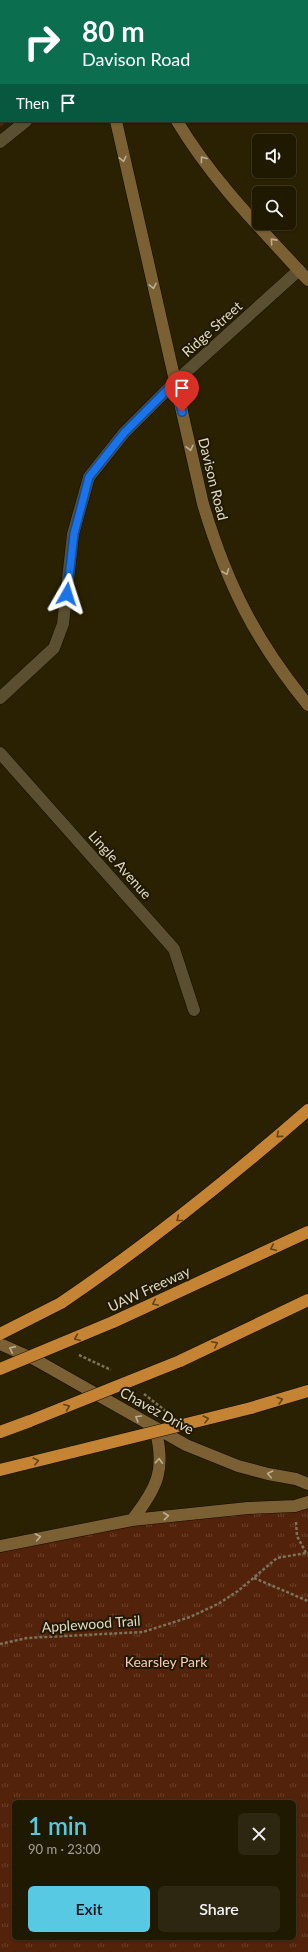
<!DOCTYPE html>
<meta charset="utf-8">
<style>
body{margin:0;font-family:Lato,sans-serif;background:#2d2611;color:#f1f3f6;height:100vh;display:flex;flex-direction:column;font-size:15px;white-space:nowrap}
*{box-sizing:border-box;margin:0}
p{font-size:13px;color:#a2a099}
.icon{flex:none;width:22px;height:22px;fill:none;stroke:currentColor;stroke-width:2;stroke-linecap:round;stroke-linejoin:round}
.map{position:relative;flex:1;overflow:hidden}
.details{position:absolute;left:12px;top:1800px;width:284px;height:140px;display:flex;flex-direction:column;background:#201902;border-radius:6px;box-shadow:0 1px 3px #0004,0 0 0 1px #3d3824}
.details>*{flex:none}
.hud{position:absolute;left:0px;top:0px;width:308px;height:122px;box-shadow:0 1px 3px #0004,0 0 0 1px #3d3824;background:#0b6e4f;color:#fff;overflow:hidden}
.tools{position:absolute;left:252px;top:134px;display:grid;gap:8px}
.tools a{display:grid;place-items:center;width:44px;height:44px;border-radius:6px;background:#201902;box-shadow:0 1px 3px #0004,0 0 0 1px #3d3824;font-size:20px}
.pin{position:absolute;display:grid;place-items:center;width:34px;height:34px;color:#fff;margin:-41px -17px;border-radius:50% 50% 50% 0;rotate:-45deg;box-shadow:0 0 4px #0007}
.pin .icon{rotate:45deg}
.me{position:absolute;width:44px;margin:-22px;rotate:6deg;stroke-linejoin:round;filter:drop-shadow(0 0 3px #0008)}
.turn{display:flex;align-items:center;gap:14px;height:84px;padding:0 16px;font-size:18px}
.turn .icon{width:52px;height:52px;stroke-width:2.5}
.turn b{display:block;font-size:28px;line-height:34px}
.then{display:flex;align-items:center;height:38px;padding:0 16px;background:#0003;gap:8px;font-size:15px}
.round{display:grid;place-items:center;flex:none;width:42px;height:42px;border-radius:6px;background:#2d2611}
.summary{display:flex;align-items:center;justify-content:space-between;height:68px;padding:0 16px}
h1{font-size:24px;font-weight:600;line-height:30px;color:#57c9e2}
.cta{display:flex;gap:8px;margin-top:auto;padding:8px 16px}
.cta a{flex:1;height:46px;border-radius:6px;background:#57c9e2;color:#111;font-size:16px;font-weight:600;line-height:46px;text-align:center}
.cta a+a{background:#2d2611;color:#f1f3f6}
.map>svg:first-child{display:block}
.park{fill:url(#park-tufts);fill-rule:evenodd}
.lines{fill:none;stroke-linecap:round;stroke-linejoin:round}
.minor-casing{stroke:#110b00;stroke-width:13}
.tertiary-casing{stroke:#110b00;stroke-width:13}
.secondary-casing{stroke:#110b00;stroke-width:13}
.motorway-casing{stroke:#110b00;stroke-width:13}
.path{stroke:#7b735b;stroke-width:2.5;stroke-dasharray:3 2;stroke-linecap:butt}
.minor{stroke:#5a5031;stroke-width:12}
.tertiary{stroke:#5a5031;stroke-width:12}
.secondary{stroke:#7a6032;stroke-width:12}
.motorway{stroke:#c48433;stroke-width:12}
.motorway-bridge-casing{stroke:#110b00;stroke-width:13;stroke-linecap:butt}
.motorway-bridge{stroke:#c48433;stroke-width:12}
.oneway{stroke:#bcaf94}
.oneway2{stroke:#624314}
.route-casing{stroke:#114b97;stroke-width:10}
.route{stroke:#1a73e8;stroke-width:7}
.labels{text-anchor:middle;stroke-width:4;stroke-linejoin:round;paint-order:stroke}
.street-label{font-size:14px;fill:#e0dac9;stroke:#211800}
.park-label{font-size:14px;fill:#fccbb7;stroke:#211800}
</style>
<div class="map">
<svg width="308" height="1952" viewBox="0 0 308 1952">
<defs>
<pattern id="park-tufts" width="24" height="20" patternUnits="userSpaceOnUse"><rect width="24" height="20" fill="#52220a"/><path d="M3 7l-1-3M5 7V3M7 7l1-3M15 17l-1-3M17 17v-4M19 17l1-3" fill="none" stroke="#6b422c"/></pattern>
</defs>
<rect width="100%" height="100%" fill="#2a2102"/>
<path class="park" d="M0 0 51 1H1V121H7L0 127Z
M308 1502V1952H0V1547L248 1508ZM14 1802H294V1938H14Z"/>
<g class="lines">
<defs>
<path id="minor" d="M181 1 182 0
M307 1 308 3
M0 698 54 648 63 624 73 534 89 477 124 433 175 382 299 270
M0 753 174 949 194 1010"/>
<path id="tertiary" d="M0 142 26 121"/>
<path id="secondary" d="M97 0V1
M116 121 203 504C227 584 255 640 308 705
M177 121C212 180 262 230 308 280
M0 1344 36 1360 186 1445 238 1466 268 1474 296 1479 308 1484
M132 1520C158 1487 166 1469 155 1428
M0 1546 132 1520 248 1508 295 1506 308 1502"/>
<path id="motorway" d="M61 1303C148 1244 229 1179 308 1110
M113 1322 308 1232
M180 1361 308 1300
M251 1408 308 1391
M0 1432 30 1421
M0 1470 73 1452"/>
</defs>
<use href="#minor" class="minor-casing"/>
<use href="#tertiary" class="tertiary-casing"/>
<use href="#secondary" class="secondary-casing"/>
<use href="#motorway" class="motorway-casing"/>
<path class="path" d="M79 1355 111 1370
M144 1394 167 1412
M296 1522 297 1536 306 1553H308
M254 1578 308 1601
M0 1644 27 1638 143 1632 190 1617 218 1604 238 1591 277 1558 306 1553"/>
<use href="#minor" class="minor"/>
<use href="#tertiary" class="tertiary"/>
<use href="#secondary" class="secondary"/>
<use href="#motorway" class="motorway"/>
<defs>
<path id="motorway-bridge" d="M0 1334 61 1303
M0 1369 113 1322
M30 1421 180 1361
M73 1452 251 1408"/>
</defs>
<use href="#motorway-bridge" class="motorway-bridge-casing"/>
<use href="#motorway-bridge" class="motorway-bridge"/>
</g>
<defs><path id="oneway-chevron" d="M-2-3.5L2.5 0L-2 3.5" fill="none" stroke-width="1.6" stroke-linecap="round" stroke-linejoin="round"/></defs>
<g class="oneway">
<use href="#oneway-chevron" transform="translate(123 159) rotate(77)"/>
<use href="#oneway-chevron" transform="translate(203 159) rotate(-127)"/>
<use href="#oneway-chevron" transform="translate(273 241) rotate(-132)"/>
<use href="#oneway-chevron" transform="translate(153 286) rotate(77)"/>
<use href="#oneway-chevron" transform="translate(190 448) rotate(77)"/>
<use href="#oneway-chevron" transform="translate(226 572) rotate(68)"/>
<use href="#oneway-chevron" transform="translate(12 1349) rotate(-156)"/>
<use href="#oneway-chevron" transform="translate(138 1418) rotate(-150)"/>
<use href="#oneway-chevron" transform="translate(159 1461) rotate(-87)"/>
<use href="#oneway-chevron" transform="translate(270 1474) rotate(-168)"/>
<use href="#oneway-chevron" transform="translate(166 1516) rotate(-6)"/>
<use href="#oneway-chevron" transform="translate(38 1537) rotate(-11)"/>
</g>
<g class="oneway2">
<use href="#oneway-chevron" transform="translate(279 1135) rotate(139)"/>
<use href="#oneway-chevron" transform="translate(179 1219) rotate(141)"/>
<use href="#oneway-chevron" transform="translate(273 1248) rotate(155)"/>
<use href="#oneway-chevron" transform="translate(155 1303) rotate(155)"/>
<use href="#oneway-chevron" transform="translate(77 1338) rotate(157)"/>
<use href="#oneway-chevron" transform="translate(215 1344) rotate(-26)"/>
<use href="#oneway-chevron" transform="translate(280 1400) rotate(-16)"/>
<use href="#oneway-chevron" transform="translate(67 1407) rotate(-21)"/>
<use href="#oneway-chevron" transform="translate(206 1419) rotate(-14)"/>
<use href="#oneway-chevron" transform="translate(36 1461) rotate(-14)"/>
</g>
<g class="lines">
<defs>
<path id="route" d="M67 594 74 534 89 477 124 433 175 382 182 412"/>
</defs>
<use href="#route" class="route-casing"/>
<use href="#route" class="route"/>
</g>
<g class="labels">
<g class="street-label">
<text transform="translate(212 329) rotate(-42)" y="5">Ridge Street</text>
<text transform="translate(213 479) rotate(76)" y="5">Davison Road</text>
<text transform="translate(120 865) rotate(48)" y="5">Lingle Avenue</text>
<text transform="translate(149 1289) rotate(-25)" y="5">UAW Freeway</text>
<text transform="translate(157 1411) rotate(29)" y="5">Chavez Drive</text>
<text transform="translate(91 1624) rotate(-4)" y="5">Applewood Trail</text>
</g>
<g class="park-label">
<text x="166" y="1667">Kearsley Park</text>
</g>
</g>
</svg>
<div class="tools">
<a><svg class="icon" aria-label="sound" viewBox="0 0 24 24"><path d="M4 9h4l5-4v14l-5-4H4zM17 9q2 3 0 6"/></svg></a>
<a><svg class="icon" aria-label="search" viewBox="0 0 24 24"><circle cx="10" cy="10" r="6"/><path d="M15 15l6 6"/></svg></a>
</div>
<div class="pin" style="left:182px;top:412px;background:#d93025"><svg class="icon" aria-label="arrive" viewBox="0 0 24 24"><path d="M6 21V4h12l-3 4 3 4H6"/></svg></div>
<svg class="me" style="left:67px;top:594px" viewBox="-20 -20 40 40"><path d="M0-17L14 15 0 8-14 15z" fill="#1a73e8" stroke="#fff" stroke-width="4"/></svg>
<div class="hud">
<div class="turn"><svg class="icon" aria-label="right" viewBox="0 0 24 24"><path d="M7 20v-9h11M14 6l5 5-5 5"/></svg><div><b>80 m</b>Davison Road</div></div>
<div class="then">Then<svg class="icon" aria-label="arrive" viewBox="0 0 24 24"><path d="M6 21V4h12l-3 4 3 4H6"/></svg></div>
</div>
<section class="details">
<div class="summary"><div><h1>1 min</h1><p>90 m · 23:00</p></div><a class="round"><svg class="icon" aria-label="close" viewBox="0 0 24 24"><path d="M6 6l12 12M18 6L6 18"/></svg></a></div>
<div class="cta"><a>Exit</a><a>Share</a></div>
</section>
</div>
